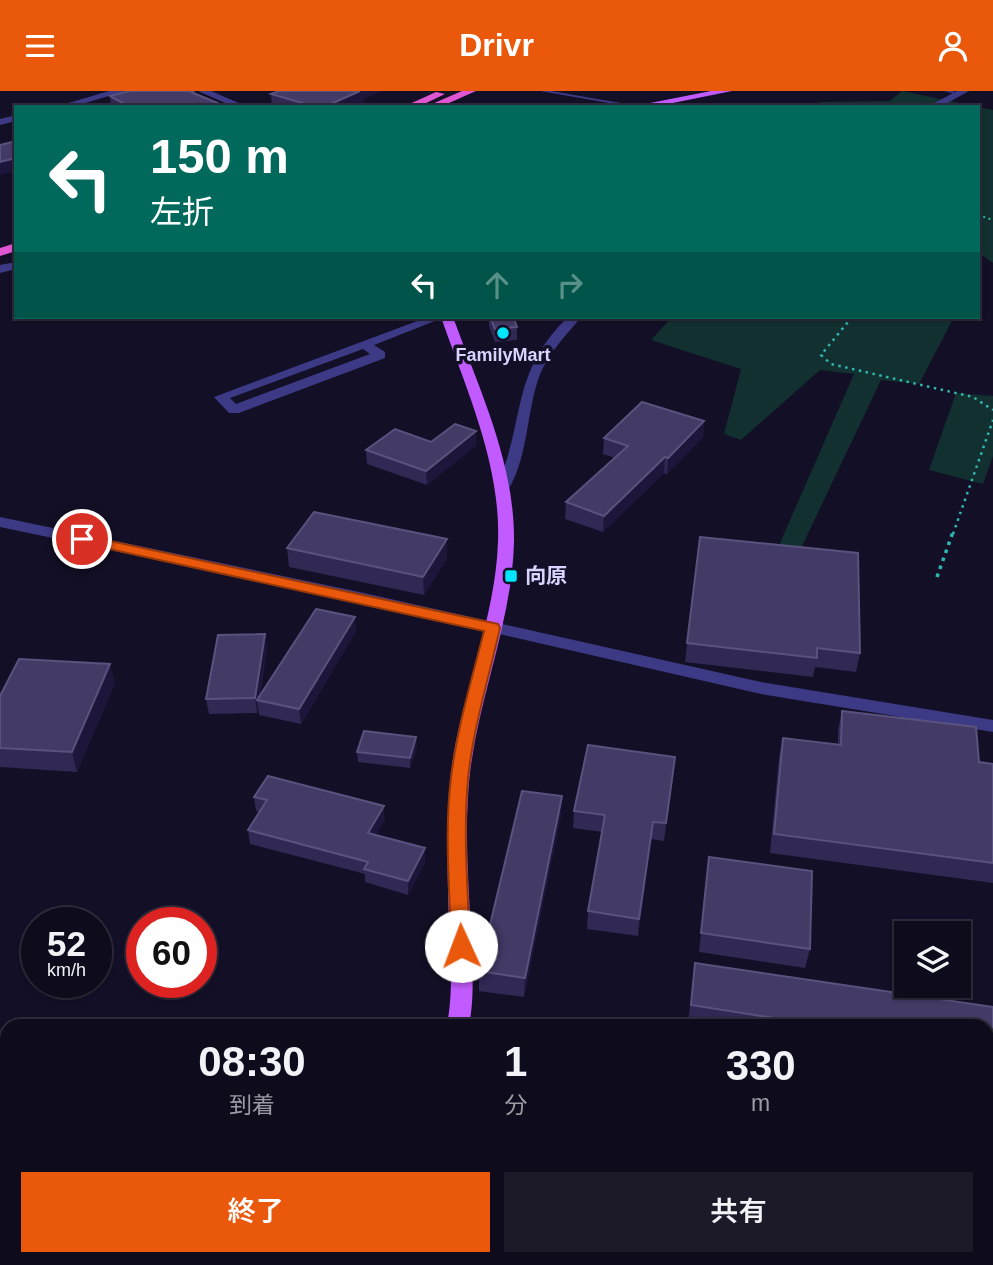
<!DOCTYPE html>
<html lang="ja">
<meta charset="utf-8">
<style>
body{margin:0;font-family:Arial,"Noto Sans JP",sans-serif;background:#1c1929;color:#f1f3f6;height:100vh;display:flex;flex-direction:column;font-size:26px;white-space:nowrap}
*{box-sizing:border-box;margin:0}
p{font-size:23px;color:#9b9ba3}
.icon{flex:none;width:38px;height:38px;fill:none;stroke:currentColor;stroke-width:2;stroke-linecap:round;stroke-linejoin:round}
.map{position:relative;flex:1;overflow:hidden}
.panel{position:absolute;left:0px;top:928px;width:994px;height:247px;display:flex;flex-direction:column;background:#0e0b1c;border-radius:21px 21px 0 0;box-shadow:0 2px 5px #0004,0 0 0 2px #2e2b3b}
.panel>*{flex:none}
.guide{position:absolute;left:14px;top:14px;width:966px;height:214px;border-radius:0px;box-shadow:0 2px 5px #0004,0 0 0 2px #2e2b3b;background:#00695c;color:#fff;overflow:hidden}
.buttons{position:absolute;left:894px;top:830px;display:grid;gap:14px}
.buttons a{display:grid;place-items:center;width:77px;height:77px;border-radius:0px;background:#0e0b1c;box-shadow:0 2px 5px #0004,0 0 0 2px #2e2b3b;font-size:35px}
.speed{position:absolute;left:21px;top:816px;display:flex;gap:14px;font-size:35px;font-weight:700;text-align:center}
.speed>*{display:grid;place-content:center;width:91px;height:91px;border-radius:50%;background:#0e0b1c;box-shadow:0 2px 5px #0004,0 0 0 2px #2e2b3b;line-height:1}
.speed small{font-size:18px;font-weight:400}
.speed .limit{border:10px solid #d22;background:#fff;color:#111}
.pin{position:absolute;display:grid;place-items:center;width:60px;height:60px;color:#fff;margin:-30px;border:4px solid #fff;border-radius:50%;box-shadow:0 2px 7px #0007}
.me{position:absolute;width:77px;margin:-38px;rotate:358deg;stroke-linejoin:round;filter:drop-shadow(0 0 5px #0008)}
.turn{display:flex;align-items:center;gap:24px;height:147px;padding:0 21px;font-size:32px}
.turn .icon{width:91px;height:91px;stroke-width:2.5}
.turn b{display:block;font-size:49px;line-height:60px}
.lanes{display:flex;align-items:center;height:66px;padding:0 21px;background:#0003;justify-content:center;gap:35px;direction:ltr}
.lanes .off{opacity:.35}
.eta{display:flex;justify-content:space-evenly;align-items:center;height:119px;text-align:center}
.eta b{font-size:42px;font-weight:600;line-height:49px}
.action{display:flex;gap:14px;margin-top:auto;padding:14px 21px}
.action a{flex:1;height:80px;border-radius:0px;background:#ea580c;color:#fff;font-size:28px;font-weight:600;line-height:80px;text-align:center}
.action a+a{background:#1c1929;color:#f1f3f6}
header{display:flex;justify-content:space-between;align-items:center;height:91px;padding:0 21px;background:#ea580c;color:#fff;font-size:32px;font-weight:600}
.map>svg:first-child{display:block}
.green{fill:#12302f}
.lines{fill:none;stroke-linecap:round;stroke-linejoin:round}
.path-far2{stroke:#2fb8b0;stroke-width:2;stroke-dasharray:2 3.5;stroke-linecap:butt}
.path-far1{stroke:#2fb8b0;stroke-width:2.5;stroke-dasharray:2.5 4.5;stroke-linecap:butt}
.path{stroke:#2fb8b0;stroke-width:3.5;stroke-dasharray:3.5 5;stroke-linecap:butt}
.service{fill:#3d3a85;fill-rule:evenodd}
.minor{fill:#3d3a85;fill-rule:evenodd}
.tertiary{fill:#3d3a85;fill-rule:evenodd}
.primary{fill:#c25bff;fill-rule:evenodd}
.trunk{fill:#e055d1;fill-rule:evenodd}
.wall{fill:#312854}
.shaded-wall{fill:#1d163a}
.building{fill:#433a66;stroke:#5a527e;stroke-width:2}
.route{fill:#ea580c;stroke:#983908;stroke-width:2}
.poi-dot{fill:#00e5ff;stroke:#130f26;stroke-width:2.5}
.labels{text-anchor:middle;stroke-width:7;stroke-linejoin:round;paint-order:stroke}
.far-poi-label{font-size:18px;font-weight:bold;fill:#d9d4ff;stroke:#130f26}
.poi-label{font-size:21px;font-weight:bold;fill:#d9d4ff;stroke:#130f26;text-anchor:start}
</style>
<header><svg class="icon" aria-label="menu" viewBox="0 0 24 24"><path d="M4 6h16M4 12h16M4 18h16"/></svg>Drivr<svg class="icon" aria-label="person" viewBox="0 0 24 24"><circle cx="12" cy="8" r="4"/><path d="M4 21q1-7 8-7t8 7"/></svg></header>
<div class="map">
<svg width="993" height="1174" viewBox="0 0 993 1174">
<rect width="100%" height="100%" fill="#130f26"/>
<path class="green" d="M902 0 993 19V172L978 161V16H826L819 11 890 10Z
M672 226H954L919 293 881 289 795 470 773 468 854 283 820 279 741 349 724 343 741 278 651 249Z
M956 302 993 305V365L983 393 929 379Z"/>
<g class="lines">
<path class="path-far2" d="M978 124 993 129"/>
<path class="path-far1" d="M852 226 821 264 831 273 973 306 993 319
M953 443 993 329"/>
<path class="path" d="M937 486 953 441"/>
<path class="service" d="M540 0H551L638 15 632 16Z
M944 0H952L961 3 959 4Z"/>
<path class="minor" d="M957 0H969L940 16H927Z
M428 226H445L374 254 385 261V267L239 322H229L214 306ZM363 258 370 263 236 313 230 307Z
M568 226H581C564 247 547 263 538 289 526 326 528 367 507 401H497L495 398C527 332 508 284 568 226Z
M0 426 355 500 761 591 993 629V641L761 603 355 510 0 436Z"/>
<path class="tertiary" d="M109 0H125L72 16H55Z
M198 0H211L248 16H234Z
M16 24V30L0 34V28Z
M16 171V178L0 182V174Z"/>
<path class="primary" d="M711 0H732L653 16H630Z
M441 226H453C479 298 515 372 514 451 512 538 472 619 468 706 465 752 469 799 471 844 472 875 475 905 469 934H447C453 902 451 871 449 839 448 793 446 747 449 701 455 616 495 536 498 451 501 373 466 298 441 226Z
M270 1167H304L301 1174H267Z"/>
<path class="trunk" d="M462 0H476L440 16H425Z
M436 1 445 3 418 16H403Z
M16 152V160L0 165V157Z"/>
</g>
<path class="wall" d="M195 0V3L227 16H113L111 15 110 5Z
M271 3 364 8V12L356 16H272Z
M489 226H513L517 236V249L495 251 489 235Z
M704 330 703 346 667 383 664 382 603 441 565 428 566 411 615 367 603 363 604 347Z
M431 351 476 354 427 394 367 373 366 359Z
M700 446 860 562 856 581 815 576 813 586 685 571Z
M287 457 447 467 424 504 289 476Z
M356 540 301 633 259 624 258 616 257 622 209 623 206 608 267 557 260 605Z
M115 592 77 681 0 676V605Z
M842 620 979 671 993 673V792L770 762 779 666 783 647 838 653V639Z
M417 656 410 677 358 671 357 661Z
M673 683 664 750 651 748 638 845 587 838 588 820 602 741 573 737 574 720Z
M254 706 385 729 376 744 425 757V771L408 804 365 791V783L250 753 248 739 260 721 256 720Z
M561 724 524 906 479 900V880Z
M709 766 810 858 805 877 699 861Z
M695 872 993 916V981L987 980V934H703L688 932Z"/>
<path class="shaded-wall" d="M358 0H383L364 8V12L356 16H324Z
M16 67V80L0 84V71Z
M704 330 703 346 667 383 668 367Z
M476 340V354L427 394 426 380Z
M665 366 664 382 603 441 604 425Z
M447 448V467L424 504 423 486Z
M355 526 356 540 301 633 299 618Z
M265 543 267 557 259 610 257 609 258 616 257 622 255 607Z
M110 573 115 592 77 681 72 661Z
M416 646 417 656 410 677V667Z
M562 705 561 724 524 906 525 887Z
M384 715 385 729 370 756 368 742Z
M653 731 651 748 638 845 639 828Z
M425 757V771L408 804V790Z"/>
<path class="building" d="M129 0H194L191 1 227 16H130L110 5Z
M279 0H360L324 16H316L271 3Z
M16 50V67L0 71V54Z
M490 226H513L517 236 495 238Z
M642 311 704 330 668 367 665 366 604 425 566 411 628 355 604 347Z
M455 333 476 340 426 380 366 359 395 338 431 351Z
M314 421 447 448 423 486 287 457Z
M700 446 858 462 860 562 817 557V567L687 552Z
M316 518 355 526 299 618 257 609Z
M265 543 255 607 206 608 218 544Z
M19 568 110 573 72 661 0 657V605Z
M842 620 976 636 979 671 993 673V772L774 743 783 647 841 654Z
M364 640 416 646 410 667 357 661Z
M588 654 675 666 666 732 653 731 639 828 588 820 605 724 574 720Z
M268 685 384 715 368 742 425 757 408 790 364 778 368 771 248 739 267 709 254 706Z
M522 700 562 705 525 887 479 880Z
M709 766 812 780 810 858 701 842Z
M695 872 993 916V962L987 961V934H819L691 914Z
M987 997 993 998V1174H648L649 1168 654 1169 655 1167H987Z"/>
<path class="route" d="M82 444 498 533 500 537C489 586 473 637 468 688 463 743 468 800 470 855L468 860 461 862 454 860 451 855C450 799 444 742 451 687 457 637 472 588 484 540L77 451V445Z"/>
<g class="poi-dot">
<circle cx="503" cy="242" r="7"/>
<rect x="504" y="478" width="14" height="14" rx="3.5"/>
</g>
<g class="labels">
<g class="far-poi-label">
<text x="503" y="270">FamilyMart</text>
</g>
<g class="poi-label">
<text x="525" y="492">向原</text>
</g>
</g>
</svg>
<div class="buttons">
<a><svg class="icon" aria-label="layers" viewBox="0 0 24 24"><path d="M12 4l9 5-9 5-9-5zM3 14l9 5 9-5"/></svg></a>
</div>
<div class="speed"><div>52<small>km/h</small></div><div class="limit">60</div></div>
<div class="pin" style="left:82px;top:448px;background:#d93025"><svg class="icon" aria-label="arrive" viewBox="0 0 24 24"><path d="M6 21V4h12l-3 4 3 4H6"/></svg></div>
<svg class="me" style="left:461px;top:855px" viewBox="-20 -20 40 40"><circle r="19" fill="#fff"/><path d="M0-13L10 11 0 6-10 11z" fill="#ea580c"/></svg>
<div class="guide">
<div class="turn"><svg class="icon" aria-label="left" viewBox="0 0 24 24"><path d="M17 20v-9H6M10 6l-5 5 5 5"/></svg><div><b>150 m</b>左折</div></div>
<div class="lanes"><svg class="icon" aria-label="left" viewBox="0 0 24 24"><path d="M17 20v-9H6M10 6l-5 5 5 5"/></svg><svg class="icon off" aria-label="ahead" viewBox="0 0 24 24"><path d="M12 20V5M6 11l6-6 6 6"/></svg><svg class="icon off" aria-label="right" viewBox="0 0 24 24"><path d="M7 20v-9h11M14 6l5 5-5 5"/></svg></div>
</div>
<section class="panel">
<div class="eta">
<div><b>08:30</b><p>到着</p></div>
<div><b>1</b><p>分</p></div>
<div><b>330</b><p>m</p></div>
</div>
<div class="action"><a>終了</a><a>共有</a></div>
</section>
</div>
